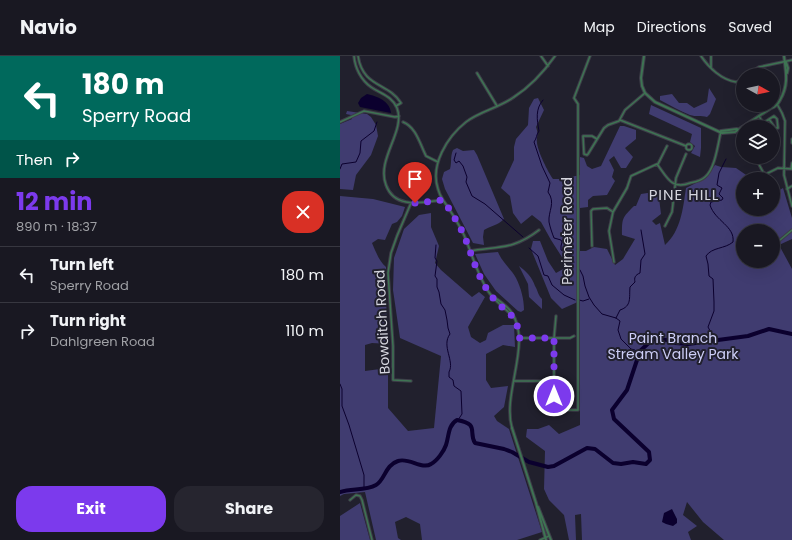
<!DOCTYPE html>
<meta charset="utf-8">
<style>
body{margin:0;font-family:Poppins,sans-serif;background:#26252f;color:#f1f3f6;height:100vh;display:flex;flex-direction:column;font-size:15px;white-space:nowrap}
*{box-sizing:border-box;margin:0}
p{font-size:13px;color:#9fa0a5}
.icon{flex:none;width:22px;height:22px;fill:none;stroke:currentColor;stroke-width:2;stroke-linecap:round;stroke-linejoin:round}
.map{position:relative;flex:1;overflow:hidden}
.details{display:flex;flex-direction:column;background:#191822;width:340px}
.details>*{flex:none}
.guide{background:#00695c;color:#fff;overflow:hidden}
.needle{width:26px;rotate:98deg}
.buttons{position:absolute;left:396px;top:12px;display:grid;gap:8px}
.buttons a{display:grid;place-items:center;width:44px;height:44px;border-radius:50%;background:#191822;box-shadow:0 4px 16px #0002,0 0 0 1px #373740;font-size:20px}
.pin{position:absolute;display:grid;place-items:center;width:34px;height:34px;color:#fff;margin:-41px -17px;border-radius:50% 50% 50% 0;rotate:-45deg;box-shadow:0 0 4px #0007}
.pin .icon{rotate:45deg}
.me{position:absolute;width:44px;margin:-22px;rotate:0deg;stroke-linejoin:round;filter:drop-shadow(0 0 3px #0008)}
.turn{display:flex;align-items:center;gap:14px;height:84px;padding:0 16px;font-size:18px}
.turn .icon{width:52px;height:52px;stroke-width:2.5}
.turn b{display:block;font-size:28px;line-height:34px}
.then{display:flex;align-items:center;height:38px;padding:0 16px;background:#0003;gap:8px;font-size:15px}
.round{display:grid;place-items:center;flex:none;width:42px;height:42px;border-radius:16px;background:#26252f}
.head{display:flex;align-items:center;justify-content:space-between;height:68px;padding:0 16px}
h1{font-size:24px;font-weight:700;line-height:30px;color:#7c3aed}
.button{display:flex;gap:8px;margin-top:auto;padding:8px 16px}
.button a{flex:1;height:46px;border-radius:16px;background:#7c3aed;color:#fff;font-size:16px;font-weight:700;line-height:46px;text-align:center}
.button a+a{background:#26252f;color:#f1f3f6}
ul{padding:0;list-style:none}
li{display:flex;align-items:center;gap:12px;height:56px;padding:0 16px;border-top:1px solid #373740}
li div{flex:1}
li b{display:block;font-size:15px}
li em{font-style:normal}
header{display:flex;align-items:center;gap:24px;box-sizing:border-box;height:56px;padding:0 20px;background:#191822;border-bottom:1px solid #373740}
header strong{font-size:19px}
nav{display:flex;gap:22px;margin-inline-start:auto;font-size:14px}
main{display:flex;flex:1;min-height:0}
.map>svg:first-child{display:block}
.green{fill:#403c70;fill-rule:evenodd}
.water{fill:#0b002e}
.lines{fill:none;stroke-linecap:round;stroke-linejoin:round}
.stream{stroke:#0b002e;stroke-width:1}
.river{stroke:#0b002e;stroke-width:4}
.minor-casing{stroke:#3e3d49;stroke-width:3.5}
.tertiary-casing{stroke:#3e3d49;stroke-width:4}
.minor{stroke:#3e7453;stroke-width:1.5}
.tertiary{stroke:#3e7453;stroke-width:2}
.route{stroke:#7c3aed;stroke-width:7;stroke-dasharray:0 12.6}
.labels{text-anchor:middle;stroke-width:4;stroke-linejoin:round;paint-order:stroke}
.street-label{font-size:14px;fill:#d5d5de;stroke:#21202d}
.park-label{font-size:14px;fill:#cdcef7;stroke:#21202d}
.neighbourhood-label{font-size:15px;letter-spacing:1px;fill:#d5d5de;stroke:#21202d}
</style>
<header>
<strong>Navio</strong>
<nav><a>Map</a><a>Directions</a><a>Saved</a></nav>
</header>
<main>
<section class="details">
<div class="guide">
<div class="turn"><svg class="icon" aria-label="left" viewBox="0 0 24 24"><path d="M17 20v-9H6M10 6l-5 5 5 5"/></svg><div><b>180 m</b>Sperry Road</div></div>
<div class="then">Then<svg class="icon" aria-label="right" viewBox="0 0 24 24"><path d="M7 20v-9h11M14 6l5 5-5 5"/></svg></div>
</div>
<div class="head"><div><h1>12 min</h1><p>890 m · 18:37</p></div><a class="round" style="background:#d93025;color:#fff"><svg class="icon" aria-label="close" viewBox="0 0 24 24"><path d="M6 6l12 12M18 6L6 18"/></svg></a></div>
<ul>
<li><svg class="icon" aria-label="left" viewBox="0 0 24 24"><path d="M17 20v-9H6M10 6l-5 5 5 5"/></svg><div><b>Turn left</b><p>Sperry Road</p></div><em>180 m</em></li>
<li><svg class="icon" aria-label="right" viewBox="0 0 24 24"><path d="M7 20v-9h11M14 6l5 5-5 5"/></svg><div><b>Turn right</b><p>Dahlgreen Road</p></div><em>110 m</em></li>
</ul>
<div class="button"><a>Exit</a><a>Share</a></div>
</section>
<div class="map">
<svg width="452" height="484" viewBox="0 0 452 484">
<rect width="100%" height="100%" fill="#21202d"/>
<path class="green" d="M369 32 376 43 370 58 367 61C361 59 356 61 350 59 340 55 330 49 320 44V40L332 38 339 47H347L354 52 367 46Z
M198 42 204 54 196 71C199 79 196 80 197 87 198 96 208 116 213 123H222L240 119V101L244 102 247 110 252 113 261 110 280 70H284L296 74V83L285 92 293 101 286 112H281L274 100 269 104 274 114 272 121 275 125 267 139 253 140 248 144V151L240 152V195H246L254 191 267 193 275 209 283 203 295 183 282 179C282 162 282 162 294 150H296L301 138 314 136 319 142 321 158 312 165 316 169 320 167 325 189C341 175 343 152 346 132L366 122 375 109 381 111 396 112 412 123H403V153H433V138L443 132 452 162V183L439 189 452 213V484H384L363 466 347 446 343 459 357 470 348 476 351 484H242L241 458 235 459 236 484H229L224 459 209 444 204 433 205 395 186 381 187 373H198L209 369 219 378 240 369V245L222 253 211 242 191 193 193 185H200L208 205 216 217 225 212 227 209 211 184 201 166 192 159 181 168 173 157 170 140 161 132 174 104V91L176 83 188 69 189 52 194 43ZM403 175H433V205H403Z
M311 49 361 72V92L360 101 351 97 355 90 350 86 352 78 309 58Z
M7 55 27 58 31 61 36 69 38 80 31 99 16 119 13 134 0 133V68L12 63 11 59 6 58Z
M117 92 123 95 134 94 137 99 164 163C157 170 152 169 144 174L143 181 144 189 133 187 105 133 102 123 104 116 110 113C112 106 110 101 113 94Z
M0 140 33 143 65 151 62 160 57 166 52 168 45 184 38 183 32 187C36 196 39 205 46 211V246L49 288 32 287 25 289V315L48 312V352L68 375 94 372 101 300 60 282 53 234 54 202 64 173 79 159 91 157V171L99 190 95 207 101 214 132 241 139 236 145 241 128 271 131 281 140 287 146 284 148 277 163 269H174L175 291 163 289 146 298V324L151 332 168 330 164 351 154 360 157 365 169 373 202 476 177 484H82L80 468 66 461 55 466 58 482 61 484H36L25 436 4 438 0 440Z
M158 196C162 206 171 213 176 222 181 232 184 243 184 254L181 256 178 255 156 235 144 218 135 198Z
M179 210C186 215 192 221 195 230 198 235 198 239 202 243V253L189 241 188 228Z
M20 447 30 484H0V460Z"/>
<path class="water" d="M27 38C37 40 50 45 51 57L20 51 18 47 21 42Z
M332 453 337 463V467L333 470 326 468 322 466 324 457Z"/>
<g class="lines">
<path class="stream" d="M203 44C195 53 197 64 199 75 196 79 197 82 194 86L202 110 210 127 208 136C216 147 208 155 209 166 210 171 212 177 214 182L221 184 222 186 221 190V194L228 197 234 206
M116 97 114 104 116 107 119 105 123 110 127 121 126 126 132 140 145 148 183 181
M0 113 2 108 16 106 20 97 21 85 34 75 37 66
M96 189 95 202 97 205 95 220 97 223V231L99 236 101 248 105 254 107 264 108 272 110 278C101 290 115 305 109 316V321L113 324 114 330 121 335 122 358 118 364
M189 192 198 200 204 219 208 220 212 229 224 239 235 244
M240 214 243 220 245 230 249 241 254 249 262 258 276 262 280 265 278 274 281 283 291 293 295 294 298 299
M239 244 243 245 249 243
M276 262 280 254C292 250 289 242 290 231L295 226C294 222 295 219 300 217L301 204 305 198 301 174
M376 286 368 271 374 255V246L373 223 369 220 368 208 366 200C372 191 385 193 393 186 395 170 375 165 370 149L371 146 382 144 383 142 379 138 382 132 377 129 379 117 386 103
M0 328 2 333V350L9 369 24 419V433"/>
<path class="river" d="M0 436C11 432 25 435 36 429 45 424 45 409 58 405 69 401 82 414 91 408 97 405 104 395 106 389 109 380 108 369 117 364 140 368 128 376 135 387L164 393 172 396 189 406 208 411 214 410 247 392 255 393 273 407 281 408 293 406 306 408 310 404 309 396 274 363 272 354 287 334 300 295 313 283 328 284 335 287 348 288 408 280 429 273 452 278"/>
<defs>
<path id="minor" d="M14 0C15 12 21 24 31 31 41 38 52 40 57 52 66 75 36 103 46 129 55 154 83 146 103 144 101 141 99 137 98 133 90 109 107 81 126 66 140 55 159 52 174 41 191 30 203 17 215 0
M18 0C23 32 48 26 61 47L56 50
M201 0 208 10
M361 0C369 12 382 24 396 26L403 23
M371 0V12
M137 17 157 50
M407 19 419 11 452 4
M437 48 442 57 445 65 444 119 452 150
M419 60 423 67
M280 64 346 90
M0 66 24 55 55 61 59 60
M63 66C76 71 80 88 86 100L98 106
M417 71 434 60 437 63 438 72H435L429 63
M257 83 252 80H243L244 98 247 99 248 98 264 72 268 69 279 65 285 54 305 37
M452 83V87
M346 91a3 3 0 1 1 6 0a3 3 0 1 1-6 0Z
M415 101 423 116 426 118 438 112 452 113
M318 108 327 90
M451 113 452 107
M447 133 452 130
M103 144C111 155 118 167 124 179 132 198 137 218 148 235 155 246 166 252 174 262
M71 147 57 180 51 197 48 217 53 290V324L71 325
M325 170 332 156 336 122 346 98
M434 189 452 174
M252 190 251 155 253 153 267 152 273 156
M129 195C160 190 173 194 199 174
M274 206 269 175 273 156 287 132 291 120 317 108C327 121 331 134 350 127 355 126 361 125 365 121 375 113 378 88 381 75
M151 239C158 244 167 249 172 257 192 288 162 337 172 372
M216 260 214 282V351L219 354H238V48L234 42 250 0
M179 282H230L234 280
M174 325H213
M10 444 16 439 20 440 22 444 32 484
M200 484 209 480"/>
<path id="tertiary" d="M304 0 301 22 302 30 305 37 315 46 382 77 395 76 437 48
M446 6 448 12 447 17
M431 52C435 51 438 48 440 44 449 29 446 16 444 0
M381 75 397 73
M172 372 196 447 206 484
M198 451 211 484"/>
</defs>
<use href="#minor" class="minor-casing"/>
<use href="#tertiary" class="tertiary-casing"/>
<use href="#minor" class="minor"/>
<use href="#tertiary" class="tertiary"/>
</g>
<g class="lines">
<path class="route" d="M75 147 103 144C111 155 118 167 124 179 132 199 137 220 150 238 163 257 178 255 179 282H214V340"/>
</g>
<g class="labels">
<g class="street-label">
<text transform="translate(227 175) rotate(-90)" y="5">Perimeter Road</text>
<text transform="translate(42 266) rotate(-93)" y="5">Bowditch Road</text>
</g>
<g class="park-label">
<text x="333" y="287">Paint Branch<tspan x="333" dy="16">Stream Valley Park</tspan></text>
</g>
<g class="neighbourhood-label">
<text x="344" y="144">PINE HILL</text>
</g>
</g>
</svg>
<div class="buttons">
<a><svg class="needle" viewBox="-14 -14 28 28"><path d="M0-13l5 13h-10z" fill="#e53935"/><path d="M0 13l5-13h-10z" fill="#9fa0a5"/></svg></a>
<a><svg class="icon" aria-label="layers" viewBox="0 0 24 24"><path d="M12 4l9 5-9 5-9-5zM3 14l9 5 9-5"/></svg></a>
<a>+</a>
<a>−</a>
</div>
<div class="pin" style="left:75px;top:147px;background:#d93025"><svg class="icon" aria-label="arrive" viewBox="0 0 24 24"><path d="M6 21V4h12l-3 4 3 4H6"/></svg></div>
<svg class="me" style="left:214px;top:340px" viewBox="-20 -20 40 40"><circle r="17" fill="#7c3aed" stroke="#fff" stroke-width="3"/><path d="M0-11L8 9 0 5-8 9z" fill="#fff"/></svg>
</div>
</main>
